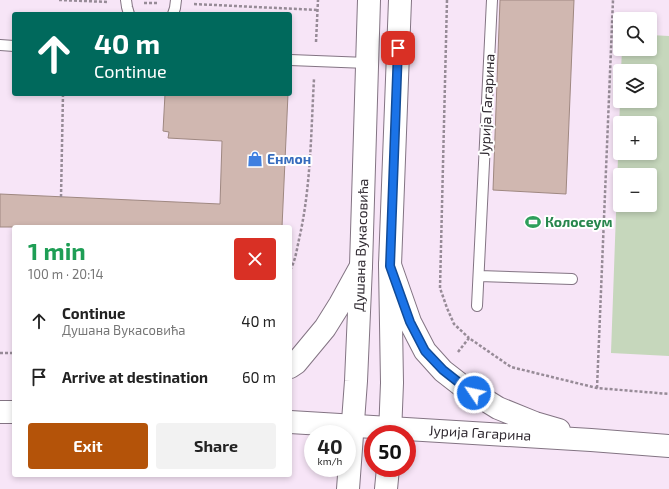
<!DOCTYPE html>
<meta charset="utf-8">
<style>
body{margin:0;font-family:"Exo 2",sans-serif;background:#f2f2f2;color:#222;height:100vh;display:flex;flex-direction:column;font-size:15px;white-space:nowrap}
*{box-sizing:border-box;margin:0}
p{font-size:13px;color:#767676}
.icon{flex:none;width:22px;height:22px;fill:none;stroke:currentColor;stroke-width:2;stroke-linecap:round;stroke-linejoin:round}
.map{position:relative;flex:1;overflow:hidden}
.panel{position:absolute;left:12px;top:225px;width:280px;height:252px;display:flex;flex-direction:column;background:#fff;border-radius:4px;box-shadow:0 2px 6px #0003}
.panel>*{flex:none}
.top-card{position:absolute;left:12px;top:12px;width:280px;height:84px;border-radius:4px;box-shadow:0 2px 6px #0003;background:#00695c;color:#fff;overflow:hidden}
.buttons{position:absolute;left:613px;top:12px;display:grid;gap:8px}
.buttons a{display:grid;place-items:center;width:44px;height:44px;border-radius:4px;background:#fff;box-shadow:0 2px 6px #0003;font-size:20px}
.speed{position:absolute;left:304px;top:425px;display:flex;gap:8px;font-size:20px;font-weight:700;text-align:center}
.speed>*{display:grid;place-content:center;width:52px;height:52px;border-radius:50%;background:#fff;box-shadow:0 2px 6px #0003;line-height:1}
.speed small{font-size:10px;font-weight:400}
.speed .limit{border:6px solid #d22;background:#fff;color:#111}
.pin{position:absolute;display:grid;place-items:center;width:34px;height:34px;color:#fff;margin:-17px;border-radius:8px;box-shadow:0 2px 6px #0006}
.me{position:absolute;width:44px;margin:-22px;rotate:304deg;stroke-linejoin:round;filter:drop-shadow(0 0 3px #0008)}
.turn{display:flex;align-items:center;gap:14px;height:84px;padding:0 16px;font-size:18px}
.turn .icon{width:52px;height:52px;stroke-width:2.5}
.turn b{display:block;font-size:28px;line-height:34px}
.round{display:grid;place-items:center;flex:none;width:42px;height:42px;border-radius:4px;background:#f2f2f2}
.head{display:flex;align-items:center;justify-content:space-between;height:68px;padding:0 16px}
h1{font-size:24px;font-weight:700;line-height:30px;color:#1e9e55}
.action{display:flex;gap:8px;margin-top:auto;padding:8px 16px}
.action a{flex:1;height:46px;border-radius:4px;background:#b45309;color:#fff;font-size:16px;font-weight:700;line-height:46px;text-align:center}
.action a+a{background:#f2f2f2;color:#222}
ul{padding:0;list-style:none}
li{display:flex;align-items:center;gap:12px;height:56px;padding:0 16px}
li div{flex:1}
li b{display:block;font-size:15px}
li em{font-style:normal}
.map>svg:first-child{display:block}
.green{fill:#c6d7bc;fill-rule:evenodd}
.building{fill:#d0b7b0;stroke:#9f8881}
.lines{fill:none;stroke-linecap:round;stroke-linejoin:round}
.service-casing{stroke:#837483;stroke-width:12}
.tertiary-casing{stroke:#837483;stroke-width:24}
.secondary-casing{stroke:#837483;stroke-width:24}
.path{stroke:#978b97;stroke-width:2.5;stroke-dasharray:3 2;stroke-linecap:butt}
.service{stroke:#fff;stroke-width:10}
.tertiary{stroke:#fff;stroke-width:22}
.secondary{stroke:#fff;stroke-width:22}
.route-casing{stroke:#114b97;stroke-width:10}
.route{stroke:#1a73e8;stroke-width:7}
.labels{text-anchor:middle;stroke-width:4;stroke-linejoin:round;paint-order:stroke}
.street-label{font-size:14px;fill:#2f2930;stroke:#fff}
.shop-label{font-size:14px;font-weight:bold;fill:#366cbe;stroke:#fff;text-anchor:start}
.leisure-label{font-size:14px;font-weight:bold;fill:#27864d;stroke:#fff;text-anchor:start}
</style>
<div class="map">
<svg width="669" height="489" viewBox="0 0 669 489">
<rect width="100%" height="100%" fill="#f7e5f7"/>
<path class="green" d="M650 35 669 36V356L611 353 620 101H650V71H621L622 49H650ZM620 123H650V153H620ZM620 175H650V205H620Z"/>
<path class="building" d="M500 0H574L566 194 493 190Z
M165 94H288L282 227H0V194L220 204 222 141 168 138 169 132 163 131Z"/>
<g class="lines">
<defs>
<path id="service" d="M126 0 127 7 129 14
M173 14 175 8 176 0
M0 45 14 46
M290 60 367 63
M479 276 572 279
M477 306 492 0"/>
<path id="tertiary" d="M390 434 392 383 390 265 400 0
M348 489 356 381 361 266 369 0
M386 489 388 468"/>
<path id="secondary" d="M390 265 410 322 425 351 443 371 461 385 498 408 535 423 559 430
M290 367 296 363 325 328 340 304 361 266
M0 412H14
M290 422 591 440 669 446"/>
</defs>
<use href="#service" class="service-casing"/>
<use href="#tertiary" class="tertiary-casing"/>
<use href="#secondary" class="secondary-casing"/>
<path class="path" d="M59 0 109 2
M447 0 440 288 447 308 454 324 469 338
M144 3H157
M194 4 318 10
M316 42 318 0
M61 197 63 94
M290 270C296 260 297 247 300 235 311 184 311 131 314 79
M458 352 469 338 511 367 597 388 669 394
M0 353H14
M597 388 613 0"/>
<use href="#service" class="service"/>
<use href="#tertiary" class="tertiary"/>
<use href="#secondary" class="secondary"/>
</g>
<g class="lines">
<defs>
<path id="route" d="M398 48 390 266 410 322 425 351 443 370 462 385 474 393"/>
</defs>
<use href="#route" class="route-casing"/>
<use href="#route" class="route"/>
</g>
<defs>
<symbol id="shop-bare" viewBox="-9 -9 18 18"><path d="M-5-2.5h2.3a2.7 3.5 0 0 1 5.4 0H5L5.5 6h-11ZM-1.5-2.5h3a1.5 2.3 0 0 0-3 0Z" fill="#3f7fe0" stroke="#fff" stroke-width="2.5" paint-order="stroke"/></symbol>
<symbol id="stadium-bare" viewBox="-9 -9 18 18"><path d="M0-5a6.5 5 0 1 0 0 10a6.5 5 0 1 0 0-10ZM-3.5-1.8h7v3.6h-7Z" fill="#2e9e5b" stroke="#fff" stroke-width="2.5" paint-order="stroke"/></symbol>
</defs>
<g fill-rule="evenodd">
<use href="#shop-bare" x="244" y="148" width="22" height="22"/>
<use href="#stadium-bare" x="522" y="211" width="22" height="22"/>
</g>
<g class="labels">
<g class="street-label">
<text transform="translate(487 105) rotate(-87)" y="5">Јурија Гагарина</text>
<text transform="translate(361 245) rotate(-88)" y="5">Душана Вукасовића</text>
<text transform="translate(480 433) rotate(3)" y="5">Јурија Гагарина</text>
</g>
<g class="shop-label">
<text x="267" y="164">Енмон</text>
</g>
<g class="leisure-label">
<text x="545" y="227">Колосеум</text>
</g>
</g>
</svg>
<div class="buttons">
<a><svg class="icon" aria-label="search" viewBox="0 0 24 24"><circle cx="10" cy="10" r="6"/><path d="M15 15l6 6"/></svg></a>
<a><svg class="icon" aria-label="layers" viewBox="0 0 24 24"><path d="M12 4l9 5-9 5-9-5zM3 14l9 5 9-5"/></svg></a>
<a>+</a>
<a>−</a>
</div>
<div class="speed"><div>40<small>km/h</small></div><div class="limit">50</div></div>
<div class="pin" style="left:398px;top:48px;background:#d93025"><svg class="icon" aria-label="arrive" viewBox="0 0 24 24"><path d="M6 21V4h12l-3 4 3 4H6"/></svg></div>
<svg class="me" style="left:474px;top:393px" viewBox="-20 -20 40 40"><circle r="17" fill="#1a73e8" stroke="#fff" stroke-width="3"/><path d="M0-11L8 9 0 5-8 9z" fill="#fff"/></svg>
<div class="top-card">
<div class="turn"><svg class="icon" aria-label="ahead" viewBox="0 0 24 24"><path d="M12 20V5M6 11l6-6 6 6"/></svg><div><b>40 m</b>Continue</div></div>
</div>
<section class="panel">
<div class="head"><div><h1>1 min</h1><p>100 m · 20:14</p></div><a class="round" style="background:#d93025;color:#fff"><svg class="icon" aria-label="close" viewBox="0 0 24 24"><path d="M6 6l12 12M18 6L6 18"/></svg></a></div>
<ul>
<li><svg class="icon" aria-label="ahead" viewBox="0 0 24 24"><path d="M12 20V5M6 11l6-6 6 6"/></svg><div><b>Continue</b><p>Душана Вукасовића</p></div><em>40 m</em></li>
<li><svg class="icon" aria-label="arrive" viewBox="0 0 24 24"><path d="M6 21V4h12l-3 4 3 4H6"/></svg><div><b>Arrive at destination</b></div><em>60 m</em></li>
</ul>
<div class="action"><a>Exit</a><a>Share</a></div>
</section>
</div>
